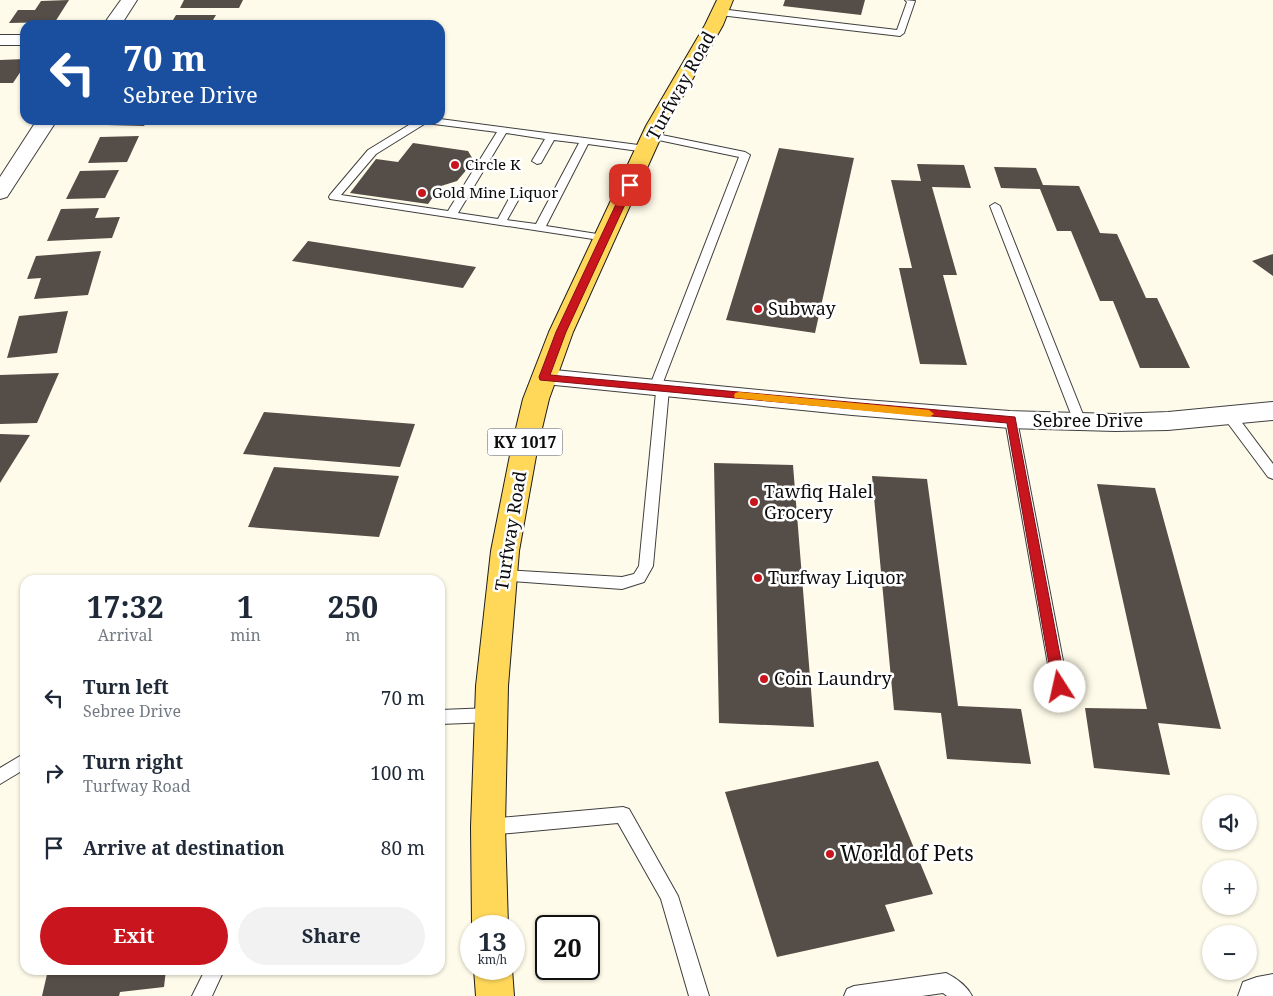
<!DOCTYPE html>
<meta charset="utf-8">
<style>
body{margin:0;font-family:"Noto Serif",serif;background:#f2f2f3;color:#1f2937;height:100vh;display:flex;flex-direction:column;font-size:19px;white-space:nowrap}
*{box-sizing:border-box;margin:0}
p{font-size:16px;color:#747a83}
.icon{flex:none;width:28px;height:28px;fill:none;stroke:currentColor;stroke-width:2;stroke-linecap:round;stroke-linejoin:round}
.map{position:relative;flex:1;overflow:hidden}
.sheet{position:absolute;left:20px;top:575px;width:425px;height:400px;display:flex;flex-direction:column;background:#fff;border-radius:15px;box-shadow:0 1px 4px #0004}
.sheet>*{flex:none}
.guide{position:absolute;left:20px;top:20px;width:425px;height:105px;border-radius:15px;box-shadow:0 1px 4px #0004;background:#1a4fa0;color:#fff;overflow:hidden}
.buttons{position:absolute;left:1202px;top:795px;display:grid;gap:10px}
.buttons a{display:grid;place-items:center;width:55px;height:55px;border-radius:50%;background:#fff;box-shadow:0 1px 4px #0004;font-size:25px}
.speed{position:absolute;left:460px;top:915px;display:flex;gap:10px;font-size:25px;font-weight:700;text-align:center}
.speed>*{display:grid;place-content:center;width:65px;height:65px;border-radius:50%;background:#fff;box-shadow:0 1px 4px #0004;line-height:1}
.speed small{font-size:12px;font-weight:400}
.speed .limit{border:2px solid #111;border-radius:8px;background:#fff;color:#111}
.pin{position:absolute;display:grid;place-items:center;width:42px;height:42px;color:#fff;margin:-21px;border-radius:10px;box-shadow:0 2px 8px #0006}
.me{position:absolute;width:55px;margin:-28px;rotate:350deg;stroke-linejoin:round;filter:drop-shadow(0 0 4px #0008)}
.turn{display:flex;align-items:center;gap:18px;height:105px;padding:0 20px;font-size:22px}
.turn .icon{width:65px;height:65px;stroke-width:2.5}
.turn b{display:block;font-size:35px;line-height:42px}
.eta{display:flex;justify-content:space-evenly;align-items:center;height:85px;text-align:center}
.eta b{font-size:30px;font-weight:700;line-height:35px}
.action{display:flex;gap:10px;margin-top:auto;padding:10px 20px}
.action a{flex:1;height:58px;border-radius:30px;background:#c9161e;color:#fff;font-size:20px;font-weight:700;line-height:58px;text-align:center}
.action a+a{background:#f2f2f3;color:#1f2937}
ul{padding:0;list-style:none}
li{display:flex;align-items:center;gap:15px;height:75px;padding:0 20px}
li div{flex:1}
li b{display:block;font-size:19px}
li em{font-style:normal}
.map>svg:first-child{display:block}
.building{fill:#554d47}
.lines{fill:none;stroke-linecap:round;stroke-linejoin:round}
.lane-casing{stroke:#3f3f3f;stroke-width:2}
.street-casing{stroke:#3f3f3f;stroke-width:2}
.primary-casing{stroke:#1d1d1d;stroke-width:2}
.lane{fill:#fff;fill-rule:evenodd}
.street{fill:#fff;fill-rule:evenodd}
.primary{fill:#ffd85a;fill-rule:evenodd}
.route{fill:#c9161e;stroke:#830e14}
.slow{fill:#f59e0b}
.poi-dot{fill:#c9161e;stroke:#fff;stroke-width:2}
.labels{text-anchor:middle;stroke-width:5;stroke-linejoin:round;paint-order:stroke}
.far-poi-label{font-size:15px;fill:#0c0c0c;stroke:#fff;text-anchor:start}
.shield{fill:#fff;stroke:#555;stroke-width:1}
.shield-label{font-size:16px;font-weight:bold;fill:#0c0c0c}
.street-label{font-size:18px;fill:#0c0c0c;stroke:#fff}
.poi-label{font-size:18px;fill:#0c0c0c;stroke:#fff;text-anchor:start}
.near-poi-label{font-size:21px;fill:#0c0c0c;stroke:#fff;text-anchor:start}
</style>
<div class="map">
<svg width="1273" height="996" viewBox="0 0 1273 996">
<rect width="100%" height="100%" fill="#fffbea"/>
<path class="building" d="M69 0 55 22 9 23 18 10H35L41 1Z
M184 0H243L239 8H180Z
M785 0H865L861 15 783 6Z
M176 15H216L210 25H170Z
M25 59V65L13 83H0V60Z
M111 120H148L144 126 107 125Z
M139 136 127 162 88 163 100 137Z
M413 143 468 151 474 161 457 181 441 186 428 204 350 193 376 159 398 162Z
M779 148 854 158 815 333 726 320Z
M917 164 964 165 971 188 932 187 957 275H943L967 365 920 364 899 268H912L891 180 921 181Z
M994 167 1036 168 1043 185 1079 186 1100 233 1117 234 1146 298H1157L1190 368H1140L1113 301H1100L1071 231H1057L1040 189 1001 188Z
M119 170 105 198 66 199 80 171Z
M99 208 95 218 120 217 112 238 47 241 61 209Z
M308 241 476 267 463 288 292 261Z
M101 251 88 295 34 299 41 278 27 279 36 256Z
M1273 254V276L1252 261Z
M68 311 57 353 7 358 19 316Z
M59 373 37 423 0 424V375Z
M264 412 415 424 400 467 243 454Z
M0 434 30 435 0 483Z
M714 463 793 465 814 727 719 723Z
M274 467 399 476 379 537 248 527Z
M872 476 927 479 958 706 1021 709 1031 764 947 759 941 713 894 710Z
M1097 484 1155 488 1221 729 1158 723 1170 775 1094 768 1085 708 1147 709Z
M878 761 933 894 885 905 895 931 777 957 725 792Z
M48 970H166L164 987 120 992 119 996H42Z"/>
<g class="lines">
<defs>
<path id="lane" d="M905 0 915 1 904 33 900 36 720 15 716 12 720 9 897 30 907 2Z
M440 119 646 146 651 149 646 152 588 144 546 226 610 236 611 238 610 240 606 241 330 199 329 197 330 195 368 150 417 120ZM426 123 497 132 448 211 341 195 376 154ZM506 133 545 139 532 161 537 164 541 163 554 140 579 143 536 224 507 220 520 197 515 194 511 195 498 219 458 213Z
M652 133 745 152 750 155 662 385 667 386 669 389 653 566 644 582 622 589 498 580 496 576 498 572 503 570 622 577 634 574 639 566 656 392 651 391 649 388 739 157 649 138 647 136Z
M995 203 1000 206 1086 422 1085 425 1080 426 1074 422 990 206Z
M1229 411 1234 412 1273 464V479L1268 477 1224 418 1223 415Z
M1011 416 1017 420 1068 687 1066 692 1060 694 1054 692 1052 687 1005 420Z
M491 708 497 710 499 715 497 720 491 722 440 724V710Z
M25 753V769L0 784V768Z
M623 807 629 809 678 896 709 996H689L661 899 618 823 488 835 482 833 479 827 482 821 488 819Z
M205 970H224L212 996H192Z
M946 973C956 978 967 986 972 996H947L943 993 922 996H844L847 989 854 986Z"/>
<path id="street" d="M121 0H137L121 25H103Z
M0 35H25V45H0Z
M37 120H57L7 197 0 199V177Z
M544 369 852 399 1010 411 1115 414 1168 412 1273 402V420L1168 430 1115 431 1010 428 852 415 535 383 532 377 535 371Z
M1273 974V996H1238L1243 982 1257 977Z"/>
<path id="primary" d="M717 0H733L723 25 666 126 573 332 549 399 538 445 519 551 508 686 505 827 508 926H472L471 827 476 686 491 551 512 445 523 399 549 332 646 126 705 25Z
M474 969H512L514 996H476Z"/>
</defs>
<use href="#lane" class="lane-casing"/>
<use href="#street" class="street-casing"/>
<use href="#primary" class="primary-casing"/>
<use href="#lane" class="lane"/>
<use href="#street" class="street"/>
<use href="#primary" class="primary"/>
</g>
<path class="route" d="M630 182 634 185 566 332 550 375 1015 417 1066 687 1064 691 1060 693 1055 691 1053 687 1007 423 540 380 539 377 556 332 625 185Z"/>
<path class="slow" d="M739 392 929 410 934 414 929 417 735 398 734 396 735 393Z"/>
<g class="poi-dot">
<circle cx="455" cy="165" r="5"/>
<circle cx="422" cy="193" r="5"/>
<circle cx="758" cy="309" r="5"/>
<circle cx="754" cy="502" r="5"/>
<circle cx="758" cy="578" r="5"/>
<circle cx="764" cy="679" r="5"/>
<circle cx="830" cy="854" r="5"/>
</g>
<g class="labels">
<g class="far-poi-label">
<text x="465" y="170">Circle K</text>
<text x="432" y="198">Gold Mine Liquor</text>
</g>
<rect class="shield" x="487.5" y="428.5" width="75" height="27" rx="4"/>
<g class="shield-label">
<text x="525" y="448">KY 1017</text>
</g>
<g class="street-label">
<text transform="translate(681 86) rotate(-61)" y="6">Turfway Road</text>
<text x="1088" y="427">Sebree Drive</text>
<text transform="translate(511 531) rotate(-81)" y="6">Turfway Road</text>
</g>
<g class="poi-label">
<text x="768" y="315">Subway</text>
<text x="764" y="498">Tawfiq Halel<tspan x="764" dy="21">Grocery</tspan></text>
<text x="768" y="584">Turfway Liquor</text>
<text x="774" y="685">Coin Laundry</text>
</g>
<g class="near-poi-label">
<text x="840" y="861">World of Pets</text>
</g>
</g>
</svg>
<div class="buttons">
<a><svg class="icon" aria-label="sound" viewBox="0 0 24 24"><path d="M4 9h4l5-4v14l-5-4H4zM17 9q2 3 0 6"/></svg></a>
<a>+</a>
<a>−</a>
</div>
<div class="speed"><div>13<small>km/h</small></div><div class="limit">20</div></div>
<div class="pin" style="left:630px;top:185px;background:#d93025"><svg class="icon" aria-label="arrive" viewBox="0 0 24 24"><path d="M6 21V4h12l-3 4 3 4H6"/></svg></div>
<svg class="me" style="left:1060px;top:687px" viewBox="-20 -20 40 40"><circle r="19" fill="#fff"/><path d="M0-13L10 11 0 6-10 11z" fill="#c9161e"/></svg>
<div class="guide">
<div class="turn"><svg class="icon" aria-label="left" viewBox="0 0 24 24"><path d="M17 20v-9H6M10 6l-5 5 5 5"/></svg><div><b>70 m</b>Sebree Drive</div></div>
</div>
<section class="sheet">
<div class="eta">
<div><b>17:32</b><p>Arrival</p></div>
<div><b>1</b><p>min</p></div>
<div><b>250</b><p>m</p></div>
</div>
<ul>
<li><svg class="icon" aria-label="left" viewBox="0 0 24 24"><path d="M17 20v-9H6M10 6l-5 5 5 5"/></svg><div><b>Turn left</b><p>Sebree Drive</p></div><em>70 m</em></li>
<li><svg class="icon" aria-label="right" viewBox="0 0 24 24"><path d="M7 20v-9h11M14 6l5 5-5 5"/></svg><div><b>Turn right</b><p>Turfway Road</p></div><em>100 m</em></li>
<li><svg class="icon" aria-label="arrive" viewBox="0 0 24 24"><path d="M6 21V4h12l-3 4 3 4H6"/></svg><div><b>Arrive at destination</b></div><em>80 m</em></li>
</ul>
<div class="action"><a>Exit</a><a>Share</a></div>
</section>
</div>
